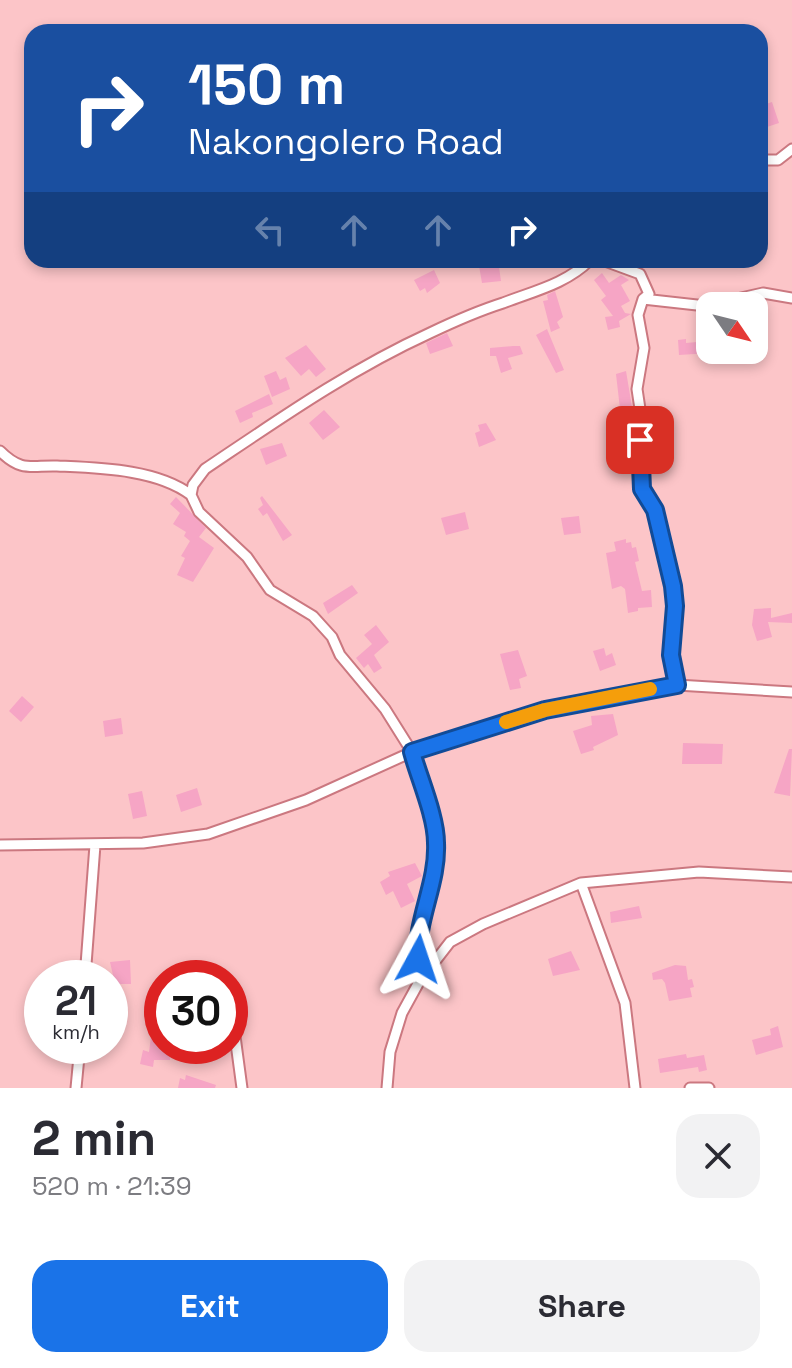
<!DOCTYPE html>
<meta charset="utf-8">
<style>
body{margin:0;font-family:"Space Grotesk",sans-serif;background:#f2f2f3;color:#2b2b33;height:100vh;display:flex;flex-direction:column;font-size:30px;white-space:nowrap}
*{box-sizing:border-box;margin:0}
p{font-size:26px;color:#7c7c81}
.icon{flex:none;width:44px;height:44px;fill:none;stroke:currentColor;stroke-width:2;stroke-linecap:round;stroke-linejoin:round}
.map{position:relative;height:1088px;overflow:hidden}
.sheet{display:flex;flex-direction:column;background:#fff;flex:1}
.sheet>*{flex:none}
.guide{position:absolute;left:24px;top:24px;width:744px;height:244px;border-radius:24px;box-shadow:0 4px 12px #0003;background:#1a4fa0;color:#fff;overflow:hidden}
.needle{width:52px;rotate:125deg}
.fabs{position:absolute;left:696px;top:292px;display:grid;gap:16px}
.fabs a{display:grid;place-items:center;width:72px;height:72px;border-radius:16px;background:#fff;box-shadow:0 4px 12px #0003;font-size:40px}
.speed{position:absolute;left:24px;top:960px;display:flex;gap:16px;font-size:40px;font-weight:700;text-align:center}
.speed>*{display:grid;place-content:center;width:104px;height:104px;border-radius:50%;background:#fff;box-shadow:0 4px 12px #0003;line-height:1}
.speed small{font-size:20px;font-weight:400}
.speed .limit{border:12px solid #d22;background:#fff;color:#111}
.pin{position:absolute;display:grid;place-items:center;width:68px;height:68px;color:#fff;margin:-34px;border-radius:16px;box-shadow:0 4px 12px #0006}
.me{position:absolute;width:88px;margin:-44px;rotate:5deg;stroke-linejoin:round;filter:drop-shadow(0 0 6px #0008)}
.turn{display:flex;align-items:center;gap:28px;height:168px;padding:0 32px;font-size:36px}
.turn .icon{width:104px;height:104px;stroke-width:2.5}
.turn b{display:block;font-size:56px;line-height:68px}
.lanes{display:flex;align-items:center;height:76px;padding:0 32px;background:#0003;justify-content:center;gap:40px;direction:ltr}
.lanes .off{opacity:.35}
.round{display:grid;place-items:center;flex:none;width:84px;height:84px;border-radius:24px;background:#f2f2f3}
.headline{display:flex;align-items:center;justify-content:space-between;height:136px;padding:0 32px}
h1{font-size:48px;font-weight:600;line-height:60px}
.button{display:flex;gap:16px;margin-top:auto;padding:16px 32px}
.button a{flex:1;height:92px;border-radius:24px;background:#1a73e8;color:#fff;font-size:32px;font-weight:600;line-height:92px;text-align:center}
.button a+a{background:#f2f2f3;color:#2b2b33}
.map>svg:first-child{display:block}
.building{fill:#f6a5c5}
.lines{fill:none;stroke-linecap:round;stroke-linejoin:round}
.minor-casing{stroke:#cb7880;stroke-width:13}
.minor{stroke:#fff;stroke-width:9}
.route-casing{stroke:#114b97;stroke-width:20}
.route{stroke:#1a73e8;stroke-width:14}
.slow{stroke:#f59e0b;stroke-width:14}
</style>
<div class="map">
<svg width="792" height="1088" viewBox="0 0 792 1088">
<rect width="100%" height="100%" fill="#fcc5c8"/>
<path class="building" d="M772 102 779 123 767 127 760 106Z
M478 260H498L501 281 482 283Z
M434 270 440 283 427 293 425 288 420 291 414 280Z
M602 273 609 283 621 275 629 280 621 285 630 301 621 306 625 313 631 314 619 321 620 327 608 330 605 317 613 316 601 300 606 296 594 280Z
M555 291 563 317 557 322 560 328 551 332 543 301 548 300 547 295Z
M547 329 564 370 556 373 536 335Z
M447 333 453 346 430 354 426 343Z
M686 339V343L708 341 710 353 679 355 678 340Z
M306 345 326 369 316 377 309 369 301 376 285 358Z
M513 346H520L523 354 508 358 512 369 501 373 496 356H490V348Z
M276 371 280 380 286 377 290 389 272 397 264 376Z
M626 371 632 407 620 409 616 374Z
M269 394 273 404 252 413 253 417 240 423 235 411Z
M324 410 340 427 323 440 309 423Z
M486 423 496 440 479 447 475 433 480 431 478 425Z
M282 443 287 456 266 465 260 449Z
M262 496 292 535 283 541 267 513 263 516 258 509 263 505 260 498Z
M176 497 206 528 199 537 214 548 193 582 177 575 185 558 181 556 190 541 184 536 186 532 173 524 180 513 170 504Z
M465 512 469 529 446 535 441 518Z
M579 516 581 533 564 535 561 518Z
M626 539V543L631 542 632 548 636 547 639 561 635 562 642 591 651 590 652 607 638 608V611L628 613 625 589 621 586 612 589 606 553 616 551 614 542Z
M352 585 358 593 328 614 323 603Z
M771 608V618L792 613V623L768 622 772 637 757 641 752 625 754 609Z
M376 625 389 642 374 655 382 668 374 673 368 664 364 668 356 658 372 644 364 635Z
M604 648 606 656 612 653 616 665 600 671 593 651Z
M518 650 527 676 519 679 521 688 510 690 500 654Z
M22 696 34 707 21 722 9 711Z
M613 714 618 735 593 747 594 750 581 754 573 731 592 725 591 716Z
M121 718 123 734 105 737 103 721Z
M683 743 723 744 722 764H682Z
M789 749H792L790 796 774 793Z
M197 788 202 805 181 812 176 795Z
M142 791 147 816 133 819 128 794Z
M415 863 422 876 407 884 415 901 401 908 393 891 386 895 380 882 390 876 388 872Z
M639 906 642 918 611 923 610 912Z
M571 951 580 970 553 976 548 959Z
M130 960 131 984H115L110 962Z
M675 965 686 966 688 980 692 979 694 987 690 988 692 997 669 1001 665 983 662 979 653 980 652 973Z
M778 1026 783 1047 756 1055 752 1040 771 1035 770 1029Z
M152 1029 162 1031V1046H170V1060H154L153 1067 140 1064 143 1050 149 1052Z
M686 1054 687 1058 704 1055 707 1070 699 1072 698 1067 660 1073 658 1059Z
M186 1075 216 1085 215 1088H178L180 1078 185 1080Z"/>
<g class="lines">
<defs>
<path id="minor" d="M760 160H778L792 149
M602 260 640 274 649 294 643 299 638 315 644 348 637 389 640 409V477L642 489 655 510 673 586 675 606 671 655 677 685
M643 299 706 306 763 293 792 298
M0 451C22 473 32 465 57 466 99 468 157 469 191 495
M0 845 143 843 208 834 306 800 412 752 545 710 598 698 677 685 792 692
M581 883 625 1003 635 1088
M85 978 95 845
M419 982 417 937 434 872 437 841 412 752 385 709 340 655 332 637 313 616 270 590 247 557 199 512 191 495 193 485 205 469C278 420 349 370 430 333 453 322 478 311 503 303 534 291 566 284 590 260
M235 1036 242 1088
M76 1088 80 1046
M387 1088 390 1052 402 1013 419 982 450 942 483 924 581 883 699 872 792 877
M690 1088H709"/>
</defs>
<use href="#minor" class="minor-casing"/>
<use href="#minor" class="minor"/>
</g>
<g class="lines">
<defs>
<path id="route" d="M418 959C416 919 438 883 436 843 436 816 419 778 412 752L545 710 677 685 671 655 675 606 673 586 655 510 642 489 640 440"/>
</defs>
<use href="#route" class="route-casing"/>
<use href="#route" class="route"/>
<path class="slow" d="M506 722 545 710 650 689"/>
</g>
</svg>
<div class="fabs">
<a><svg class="needle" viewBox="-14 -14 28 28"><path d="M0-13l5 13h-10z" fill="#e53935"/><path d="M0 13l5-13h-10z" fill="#7c7c81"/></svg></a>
</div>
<div class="speed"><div>21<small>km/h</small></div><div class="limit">30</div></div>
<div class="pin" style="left:640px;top:440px;background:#d93025"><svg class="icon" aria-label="arrive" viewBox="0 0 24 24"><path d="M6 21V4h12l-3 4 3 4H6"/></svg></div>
<svg class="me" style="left:418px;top:959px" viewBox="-20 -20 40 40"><path d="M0-17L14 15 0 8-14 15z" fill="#1a73e8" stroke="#fff" stroke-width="4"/></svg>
<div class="guide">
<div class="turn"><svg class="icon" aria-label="right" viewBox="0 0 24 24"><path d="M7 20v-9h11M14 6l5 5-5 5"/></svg><div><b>150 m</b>Nakongolero Road</div></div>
<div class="lanes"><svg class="icon off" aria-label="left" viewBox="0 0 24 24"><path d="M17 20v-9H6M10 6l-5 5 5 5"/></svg><svg class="icon off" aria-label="ahead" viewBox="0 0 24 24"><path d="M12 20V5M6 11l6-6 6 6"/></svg><svg class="icon off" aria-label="ahead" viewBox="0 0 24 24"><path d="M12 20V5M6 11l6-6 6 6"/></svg><svg class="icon" aria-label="right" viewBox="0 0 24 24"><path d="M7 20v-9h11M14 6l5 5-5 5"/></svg></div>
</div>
</div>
<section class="sheet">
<div class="headline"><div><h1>2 min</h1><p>520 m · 21:39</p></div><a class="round"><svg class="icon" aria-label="close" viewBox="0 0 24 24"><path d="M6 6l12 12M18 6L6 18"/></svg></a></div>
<div class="button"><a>Exit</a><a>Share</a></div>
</section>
